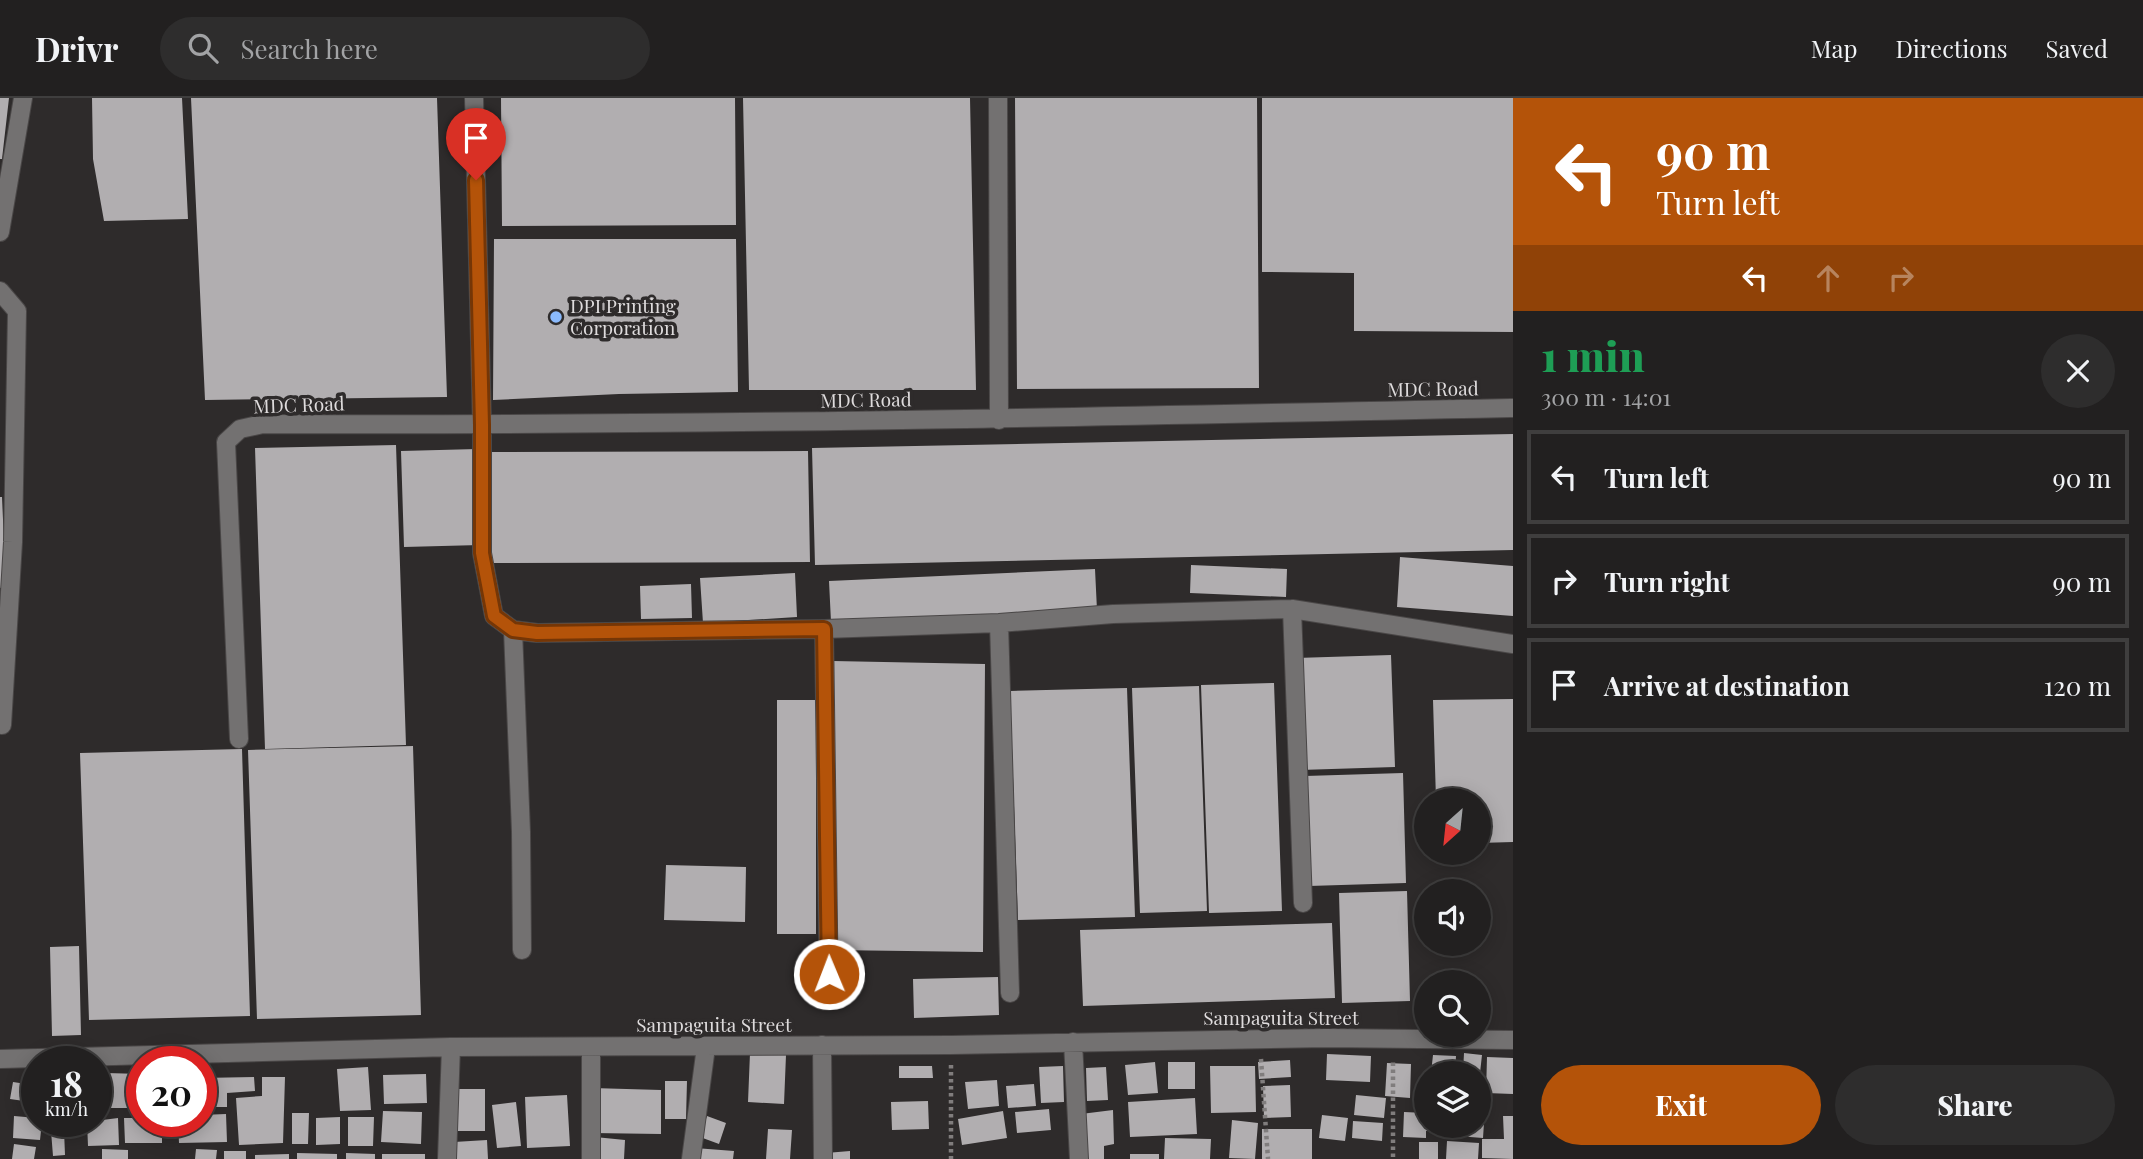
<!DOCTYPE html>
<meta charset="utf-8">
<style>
body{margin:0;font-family:"Playfair Display",serif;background:#2e2d2d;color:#f1f3f6;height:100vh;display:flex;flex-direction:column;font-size:26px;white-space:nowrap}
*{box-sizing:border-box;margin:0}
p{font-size:23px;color:#a2a3a5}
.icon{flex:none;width:38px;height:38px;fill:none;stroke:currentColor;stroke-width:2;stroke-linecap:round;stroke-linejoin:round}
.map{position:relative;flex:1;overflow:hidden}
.side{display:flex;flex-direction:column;background:#222020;width:630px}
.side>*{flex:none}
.top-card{background:#b45309;color:#fff;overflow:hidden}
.needle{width:46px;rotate:207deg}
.fabs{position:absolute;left:1414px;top:690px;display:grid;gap:14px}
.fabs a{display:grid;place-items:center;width:77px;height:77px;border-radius:50%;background:#222020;box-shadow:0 4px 18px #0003,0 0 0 2px #3f3e3e;font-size:35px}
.speed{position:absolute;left:21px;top:948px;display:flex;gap:14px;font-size:35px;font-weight:700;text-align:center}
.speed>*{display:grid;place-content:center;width:91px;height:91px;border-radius:50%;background:#222020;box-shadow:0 4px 18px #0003,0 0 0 2px #3f3e3e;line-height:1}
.speed small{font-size:18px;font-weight:400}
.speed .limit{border:10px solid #d22;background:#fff;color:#111}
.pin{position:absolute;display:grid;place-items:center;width:60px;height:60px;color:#fff;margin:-72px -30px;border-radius:50% 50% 50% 0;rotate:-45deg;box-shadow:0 0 7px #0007}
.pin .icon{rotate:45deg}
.me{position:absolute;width:77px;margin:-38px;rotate:359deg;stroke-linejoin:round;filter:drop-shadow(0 0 5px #0008)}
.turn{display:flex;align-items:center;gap:24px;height:147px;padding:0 28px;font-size:32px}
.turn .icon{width:91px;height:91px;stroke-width:2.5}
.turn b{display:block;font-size:49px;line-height:60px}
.lanes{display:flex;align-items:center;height:66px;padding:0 28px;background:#0003;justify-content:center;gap:35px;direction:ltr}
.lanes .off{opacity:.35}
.round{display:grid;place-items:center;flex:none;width:74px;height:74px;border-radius:37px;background:#2e2d2d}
.head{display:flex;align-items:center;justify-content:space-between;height:119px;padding:0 28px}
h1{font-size:42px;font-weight:800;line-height:52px;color:#1e9e55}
.button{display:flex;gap:14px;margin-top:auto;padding:14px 28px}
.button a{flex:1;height:80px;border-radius:42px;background:#b45309;color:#fff;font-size:28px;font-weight:800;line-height:80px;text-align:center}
.button a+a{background:#2e2d2d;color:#f1f3f6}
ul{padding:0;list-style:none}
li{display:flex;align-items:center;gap:21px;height:94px;margin:0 14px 10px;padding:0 14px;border:4px solid #3f3e3e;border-radius:0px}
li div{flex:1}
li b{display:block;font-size:26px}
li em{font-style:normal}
header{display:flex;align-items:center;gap:42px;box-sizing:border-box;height:98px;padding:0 35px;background:#222020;border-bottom:2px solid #3f3e3e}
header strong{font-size:33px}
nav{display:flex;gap:38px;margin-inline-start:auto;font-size:24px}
.search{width:490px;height:63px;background:#2e2d2d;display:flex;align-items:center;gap:18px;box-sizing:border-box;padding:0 24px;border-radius:38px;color:#a2a3a5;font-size:26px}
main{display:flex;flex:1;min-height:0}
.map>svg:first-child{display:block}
.building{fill:#b1aeb0}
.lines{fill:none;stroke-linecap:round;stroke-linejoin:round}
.minor-casing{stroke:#4a4747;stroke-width:20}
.path{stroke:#807d7d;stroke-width:4.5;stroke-dasharray:3.5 3.5;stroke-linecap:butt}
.minor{stroke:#737171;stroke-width:18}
.route-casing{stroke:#753606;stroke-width:18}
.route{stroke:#b45309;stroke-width:12}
.poi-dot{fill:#8bbafc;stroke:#2e2b2b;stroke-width:2.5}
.labels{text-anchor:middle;stroke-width:7;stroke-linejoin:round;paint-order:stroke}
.poi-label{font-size:19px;fill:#dedbdc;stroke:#2e2b2b;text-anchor:start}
.street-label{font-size:19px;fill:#dedbdc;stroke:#2e2b2b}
</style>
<header>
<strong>Drivr</strong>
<div class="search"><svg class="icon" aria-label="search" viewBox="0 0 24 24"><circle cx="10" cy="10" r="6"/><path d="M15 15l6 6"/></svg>Search here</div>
<nav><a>Map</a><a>Directions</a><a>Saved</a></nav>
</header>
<main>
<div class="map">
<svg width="1513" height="1061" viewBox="0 0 1513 1061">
<rect width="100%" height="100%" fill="#2e2b2b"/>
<path class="building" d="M0 0H9L2 61H0Z
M92 0H182L188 121 104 123 93 61Z
M191 0H437L447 299 205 302Z
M501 0H735L736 127 502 128Z
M743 0H970L976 292H749Z
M1015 0H1257L1259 290 1017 291Z
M1262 0H1513V234L1354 233V175L1262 174Z
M494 141H736L738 294 619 296 493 302Z
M1513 336V452L815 467 812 350Z
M396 347 406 647 265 651 255 350Z
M477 351 480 447 404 449 401 353Z
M808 353 810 464 485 465 484 354Z
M0 399H2L6 489 0 490Z
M1400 459 1513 468V518L1397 509Z
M1191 467 1287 471 1286 499 1190 495Z
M1095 471 1097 512 831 524 829 483Z
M795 475 797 519 703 525 700 480Z
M691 486 692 520 641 521 640 488Z
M1391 557 1395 669 1300 672 1296 560Z
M833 563 985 566 983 854 831 852Z
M1274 585 1282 813 1209 815 1201 587Z
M1199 588 1207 813 1140 815 1132 590Z
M1127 590 1135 819 1018 822 1010 593Z
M1513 601V744L1479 745V702H1436L1433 602Z
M777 602H816V836H777Z
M413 648 421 917 257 921 248 652Z
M242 651 250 918 89 922 80 655Z
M1403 675 1406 785 1309 788 1305 678Z
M666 767 746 769 745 824 664 822Z
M1407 793 1410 903 1342 905 1339 795Z
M1332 825 1335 900 1083 908 1080 832Z
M79 848 81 937 52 938 50 849Z
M998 879 999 917 914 920 913 881Z
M750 955 786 957 784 1006 748 1004Z
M1464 955 1482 957 1480 975H1463Z
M1327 956 1371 958 1370 984 1326 982Z
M1433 957 1456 958 1455 975H1431Z
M1487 959 1513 960V996L1486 995Z
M1290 962 1291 979 1259 981 1258 964Z
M1155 964 1158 995 1128 997 1125 967Z
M1168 964H1195V991H1168Z
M1387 965 1411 966 1410 1000 1385 998Z
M899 968H932L933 980H899Z
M1063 968 1064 1004 1041 1005 1039 969Z
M1210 968H1255L1256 1014 1211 1015Z
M368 969 371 1012 340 1013 337 971Z
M1106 969 1108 1002 1087 1003 1086 970Z
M106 975 142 976V1010H106Z
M426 976 427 1005 384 1006 383 977Z
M254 979 255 993 227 995V1009H201V980Z
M262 979H285L283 1045 239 1047 236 1000 262 998Z
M997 982 999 1008 968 1011 965 984Z
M96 983H101L103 1016 96 1017Z
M665 983H687L686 1021H665Z
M13 984 33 987 31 1004 10 1001Z
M1034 986 1036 1008 1008 1010 1006 988Z
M1290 987 1291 1019 1264 1020 1263 988Z
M592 990 661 992V1036L592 1035Z
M455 991H485V1033H455Z
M567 997 570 1048 527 1050 525 999Z
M1356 997 1386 1000 1384 1020 1354 1017Z
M1195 1000 1197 1036 1130 1039 1128 1004Z
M928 1003 929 1031 892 1032 891 1004Z
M516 1004 521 1048 497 1050 492 1007Z
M1479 1009 1485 1010 1483 1040 1457 1038V1027H1479Z
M1049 1011 1051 1032 1017 1035 1015 1014Z
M1113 1012 1114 1046 1104 1048V1061H1083L1081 1016Z
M383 1013 422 1014 421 1046 381 1044Z
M1003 1013 1007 1040 962 1047 958 1021Z
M1404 1014 1426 1015V1027H1450V1034L1426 1033V1040L1403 1039Z
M292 1015H309L308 1046H292Z
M226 1016 227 1044 179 1045 178 1024H201V1017Z
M1322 1017 1348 1020 1345 1043 1319 1040Z
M14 1018 37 1020V1024H42L40 1042 13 1040Z
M707 1018 726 1025 719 1046 700 1039Z
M1503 1018H1513V1061L1482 1060V1041H1504Z
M340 1019V1046L316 1047V1020Z
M348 1019H374L373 1048H348Z
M118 1020 119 1047 88 1048 87 1024Z
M124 1020H142V1024H162V1045H125Z
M1232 1022 1258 1025 1255 1061 1229 1060Z
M1353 1023 1383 1025 1382 1043 1352 1040Z
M768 1031 792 1032 790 1061H766Z
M1262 1031H1312V1061H1262Z
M64 1032 65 1057 53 1058 51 1033Z
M595 1039 625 1042 624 1061H593Z
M1165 1040 1211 1041 1210 1061H1164Z
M487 1042 488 1061H455L454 1044Z
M1447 1043 1479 1045 1478 1061H1446Z
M1419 1044H1438V1061H1419Z
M14 1046 36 1049 34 1061H12Z
M695 1050 734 1053 733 1061H695Z
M102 1051 128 1052V1061H102Z
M196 1051 217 1052 216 1061H195Z
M224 1053H246V1061H224Z
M850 1053V1061H826V1055Z
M297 1055 337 1056V1061H297Z
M346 1055 375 1056V1061H346Z
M289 1056V1061H255V1057Z
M382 1056H425V1061H382Z
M1130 1056H1159V1061H1130Z"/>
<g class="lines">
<defs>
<path id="minor" d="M474 0 482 327V455L494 518 513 532 537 535 824 531 999 525 1113 516 1292 511 1513 546
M998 0 999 322
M0 134 23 0
M0 193 17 213 13 444 2 627
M1292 511 1303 805
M999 525 1010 895
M824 531 829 903
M513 532 521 734 522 852
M239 641 226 344 240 331 263 326C680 328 1096 319 1513 310
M1073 944 1079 1061
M822 947 823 1061
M0 961 451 949 951 947 1326 940 1513 942
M447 1061 451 949
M591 1061V949
M691 1061 706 949"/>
</defs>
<use href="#minor" class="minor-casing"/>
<path class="path" d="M1261 961 1268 1061
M951 967V1061
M1393 1059V961"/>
<use href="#minor" class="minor"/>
</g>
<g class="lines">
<defs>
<path id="route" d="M476 82 482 327V455L494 518 513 532 537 535 824 531 829 876"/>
</defs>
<use href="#route" class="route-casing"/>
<use href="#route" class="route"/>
</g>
<circle class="poi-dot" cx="556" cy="219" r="7"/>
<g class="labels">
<g class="poi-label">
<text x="570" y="215">DPI Printing<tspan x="570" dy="22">Corporation</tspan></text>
</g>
<g class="street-label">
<text transform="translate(1433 291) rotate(-1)" y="7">MDC Road</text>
<text transform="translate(866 302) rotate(-1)" y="7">MDC Road</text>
<text transform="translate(299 307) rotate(-2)" y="7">MDC Road</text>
<text x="1281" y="927">Sampaguita Street</text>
<text x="714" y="934">Sampaguita Street</text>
</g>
</g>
</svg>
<div class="fabs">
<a><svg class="needle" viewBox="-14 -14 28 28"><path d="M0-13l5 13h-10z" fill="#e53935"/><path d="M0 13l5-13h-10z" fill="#a2a3a5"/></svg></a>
<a><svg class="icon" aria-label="sound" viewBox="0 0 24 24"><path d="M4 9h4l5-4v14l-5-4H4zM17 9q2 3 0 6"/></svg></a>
<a><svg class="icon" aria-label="search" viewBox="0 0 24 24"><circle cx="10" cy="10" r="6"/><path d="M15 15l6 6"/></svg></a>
<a><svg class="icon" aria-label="layers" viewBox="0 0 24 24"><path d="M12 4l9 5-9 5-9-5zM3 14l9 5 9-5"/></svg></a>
</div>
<div class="speed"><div>18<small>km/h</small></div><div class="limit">20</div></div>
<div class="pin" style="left:476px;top:82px;background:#d93025"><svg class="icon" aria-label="arrive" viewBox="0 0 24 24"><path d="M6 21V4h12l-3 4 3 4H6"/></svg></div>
<svg class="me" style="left:829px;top:876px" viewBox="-20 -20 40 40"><circle r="17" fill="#b45309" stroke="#fff" stroke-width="3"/><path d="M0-11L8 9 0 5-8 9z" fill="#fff"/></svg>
</div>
<section class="side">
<div class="top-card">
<div class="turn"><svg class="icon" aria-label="left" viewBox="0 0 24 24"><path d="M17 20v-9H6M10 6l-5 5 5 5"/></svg><div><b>90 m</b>Turn left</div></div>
<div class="lanes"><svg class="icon" aria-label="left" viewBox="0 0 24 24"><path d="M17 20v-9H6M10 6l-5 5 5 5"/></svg><svg class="icon off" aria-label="ahead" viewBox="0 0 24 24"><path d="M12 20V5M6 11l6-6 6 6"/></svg><svg class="icon off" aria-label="right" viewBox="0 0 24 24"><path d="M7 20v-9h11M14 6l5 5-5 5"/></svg></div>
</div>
<div class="head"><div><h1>1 min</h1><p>300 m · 14:01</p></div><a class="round"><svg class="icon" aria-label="close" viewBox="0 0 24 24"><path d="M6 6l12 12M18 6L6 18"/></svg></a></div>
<ul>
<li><svg class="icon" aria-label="left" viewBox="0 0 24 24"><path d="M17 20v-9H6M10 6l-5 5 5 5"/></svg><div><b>Turn left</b></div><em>90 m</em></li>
<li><svg class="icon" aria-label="right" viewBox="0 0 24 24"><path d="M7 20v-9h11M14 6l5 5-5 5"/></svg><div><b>Turn right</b></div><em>90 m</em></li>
<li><svg class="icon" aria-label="arrive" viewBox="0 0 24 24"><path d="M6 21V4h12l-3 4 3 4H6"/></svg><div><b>Arrive at destination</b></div><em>120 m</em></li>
</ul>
<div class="button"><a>Exit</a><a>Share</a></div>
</section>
</main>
